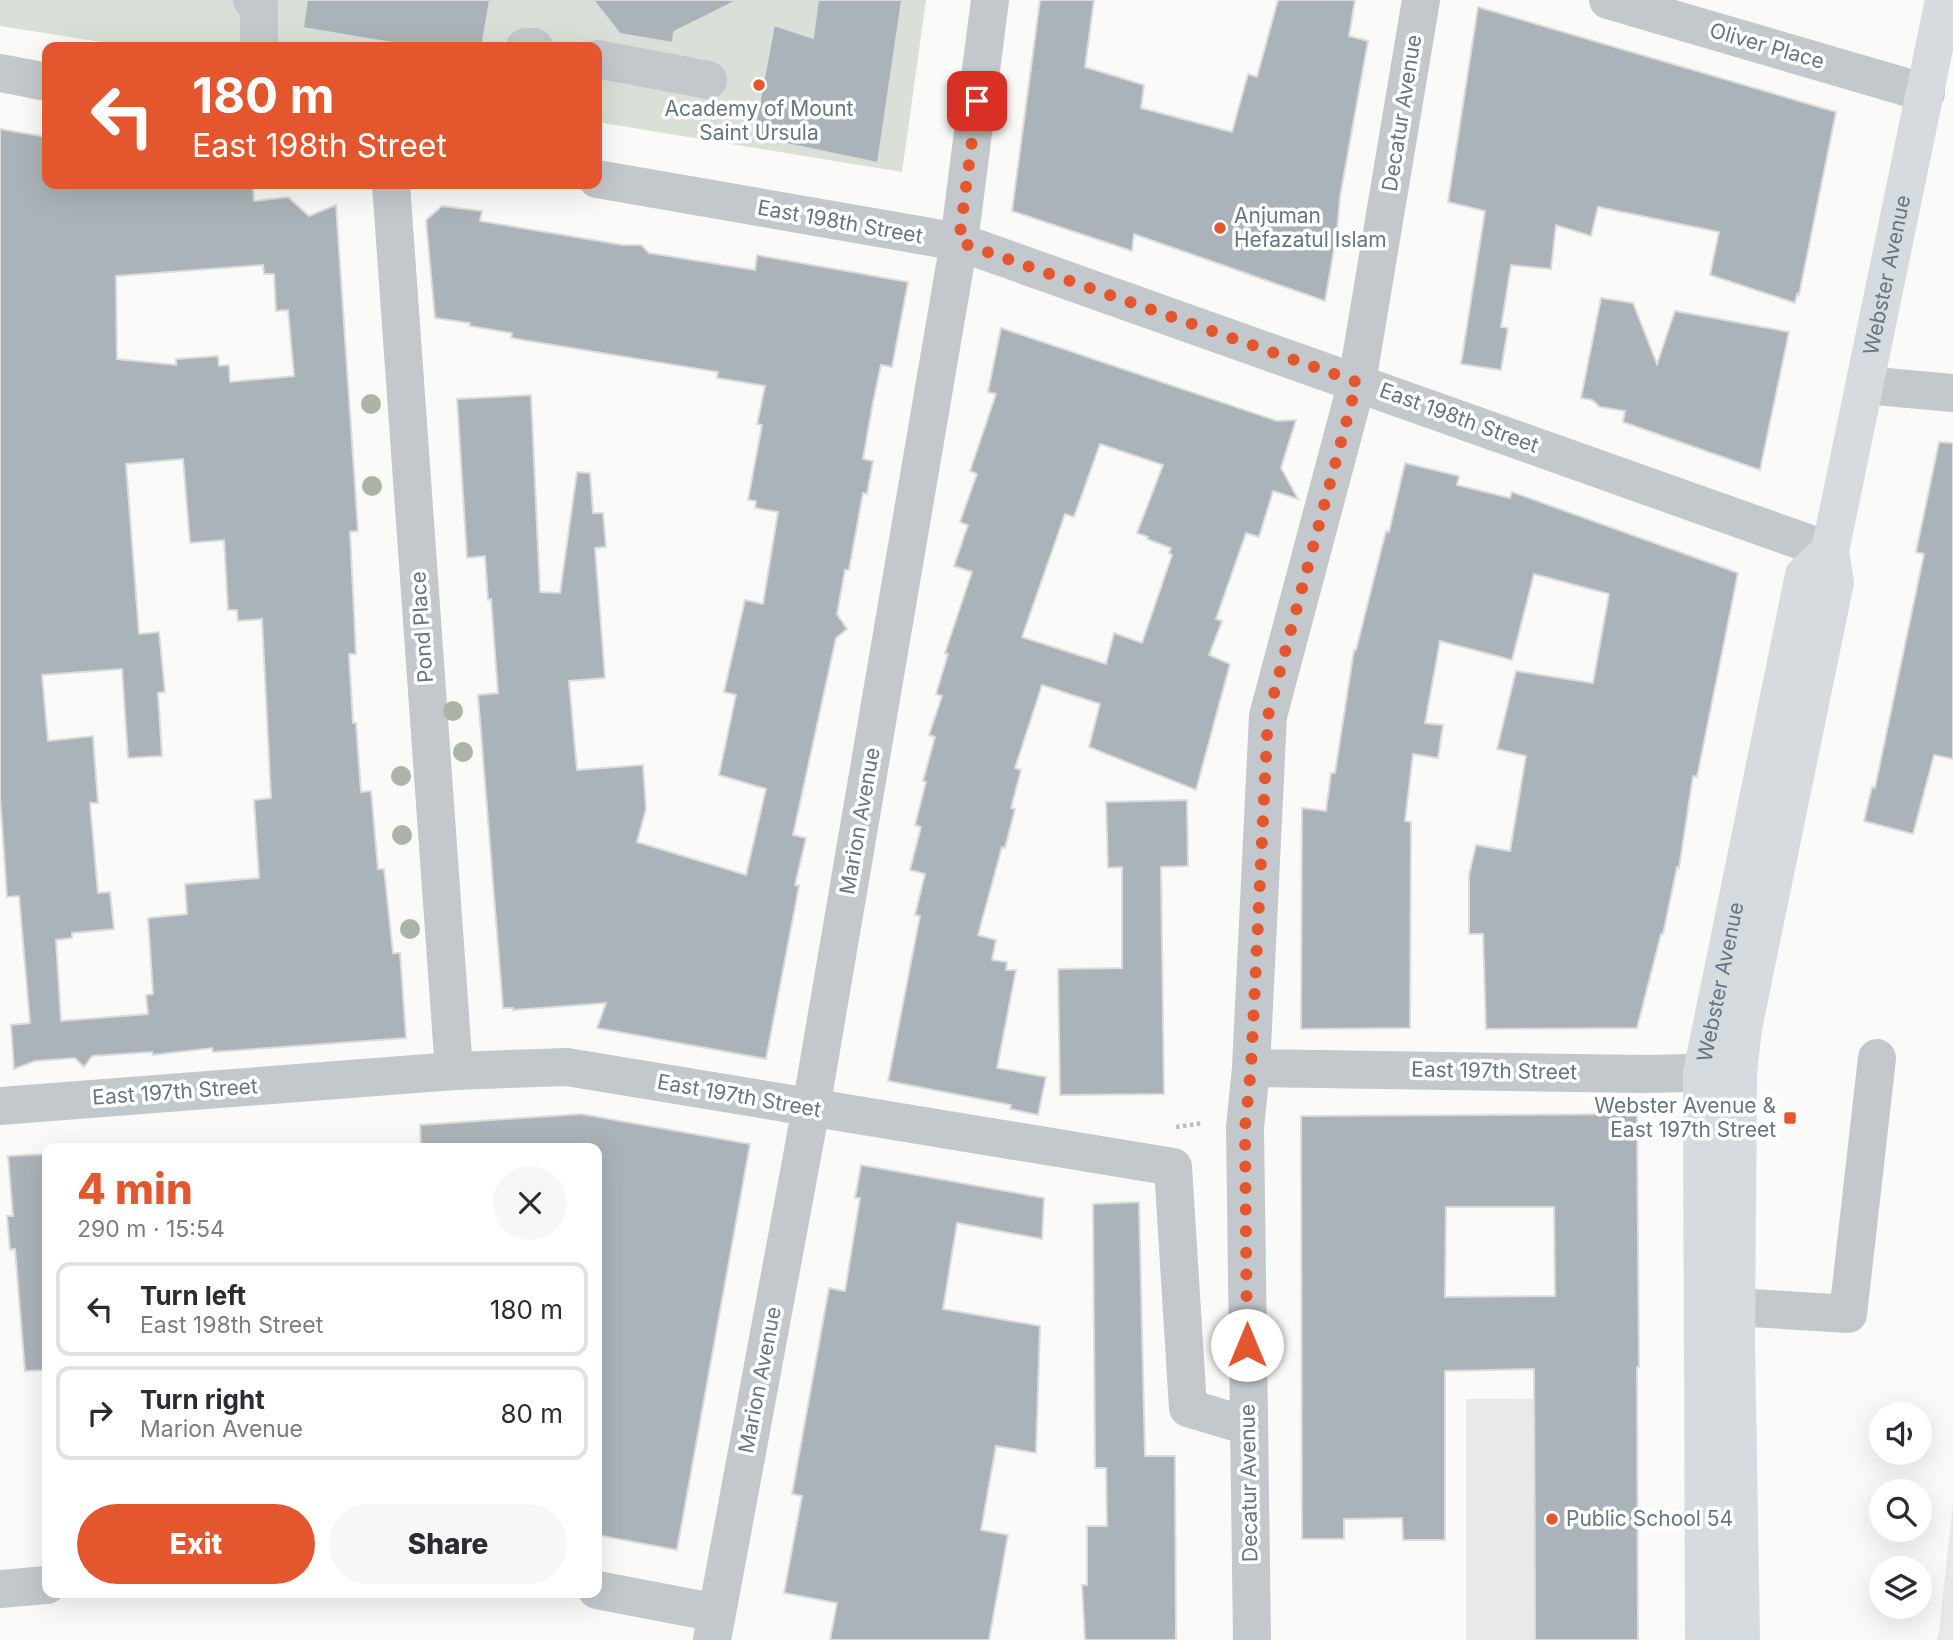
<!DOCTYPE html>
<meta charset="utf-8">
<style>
body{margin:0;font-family:Inter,sans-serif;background:#f7f7f7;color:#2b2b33;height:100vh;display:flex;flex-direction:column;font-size:26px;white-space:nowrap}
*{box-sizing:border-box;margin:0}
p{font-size:23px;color:#7c7c81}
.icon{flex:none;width:38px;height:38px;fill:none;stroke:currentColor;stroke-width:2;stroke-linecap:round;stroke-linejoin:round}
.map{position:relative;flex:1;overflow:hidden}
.details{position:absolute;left:42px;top:1143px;width:560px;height:455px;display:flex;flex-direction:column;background:#fff;border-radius:14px;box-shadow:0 7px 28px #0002}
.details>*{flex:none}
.banner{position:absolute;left:42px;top:42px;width:560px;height:147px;border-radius:14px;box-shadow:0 7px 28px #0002;background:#e4572e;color:#fff;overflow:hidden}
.controls{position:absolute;left:1869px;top:1402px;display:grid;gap:14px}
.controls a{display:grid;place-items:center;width:63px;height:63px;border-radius:50%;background:#fff;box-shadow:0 7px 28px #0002;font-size:35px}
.pin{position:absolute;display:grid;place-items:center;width:60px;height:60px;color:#fff;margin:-30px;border-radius:14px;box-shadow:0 4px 10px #0006}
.me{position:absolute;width:77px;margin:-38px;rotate:0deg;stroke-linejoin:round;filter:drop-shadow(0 0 5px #0008)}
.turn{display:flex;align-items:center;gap:24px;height:147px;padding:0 35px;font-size:32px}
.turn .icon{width:91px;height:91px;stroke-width:2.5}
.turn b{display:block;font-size:49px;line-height:60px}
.round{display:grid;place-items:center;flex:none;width:74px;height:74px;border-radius:37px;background:#f7f7f7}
.headline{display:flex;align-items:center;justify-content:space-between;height:119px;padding:0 35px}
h1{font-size:42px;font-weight:800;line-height:52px;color:#e4572e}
.action{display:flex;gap:14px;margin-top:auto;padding:14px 35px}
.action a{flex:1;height:80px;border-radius:42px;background:#e4572e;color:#fff;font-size:28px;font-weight:800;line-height:80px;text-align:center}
.action a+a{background:#f7f7f7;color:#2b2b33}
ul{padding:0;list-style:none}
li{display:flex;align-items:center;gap:21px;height:94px;margin:0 14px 10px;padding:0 21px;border:4px solid #e1e1e2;border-radius:14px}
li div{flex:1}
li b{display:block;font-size:26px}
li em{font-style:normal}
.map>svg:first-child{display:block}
.built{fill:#e8e9e9}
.green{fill:#dadfd7}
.building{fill:#aab3b9;stroke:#dcdcda;stroke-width:2;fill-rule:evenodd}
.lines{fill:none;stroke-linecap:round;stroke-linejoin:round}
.path{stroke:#bbbfc2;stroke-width:4.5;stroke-dasharray:3.5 3.5;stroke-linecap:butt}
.minor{stroke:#c3c8cc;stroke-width:38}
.major{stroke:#d6dbdf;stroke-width:38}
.tree{fill:#aab4a7}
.route{stroke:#e4572e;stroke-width:12;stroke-dasharray:0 21.6}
.poi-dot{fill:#e4572e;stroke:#fff;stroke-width:2.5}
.labels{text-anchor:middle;stroke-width:7;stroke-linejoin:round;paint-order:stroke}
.street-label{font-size:21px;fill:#657683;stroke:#fff}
.poi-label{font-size:21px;fill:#657683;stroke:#fff;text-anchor:start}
</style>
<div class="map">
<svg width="1953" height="1640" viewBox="0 0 1953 1640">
<rect width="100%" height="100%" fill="#fafaf8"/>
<path class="built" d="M1637 1398V1640H1466V1399Z
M1953 1502V1640H1937L1939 1632Z"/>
<path class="green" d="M0 0H926L902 172 597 122V47H133L0 26Z"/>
<path class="building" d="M307 0H490L482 47H416L303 28Z
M593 0H738L674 32 673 43 620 34Z
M818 0H902L878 163 753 137 774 25 813 38Z
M1040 0H1094L1085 67 1144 85 1141 108 1232 132 1248 74 1257 77 1278 0H1355L1349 36 1368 41 1340 197 1337 232 1325 301 1134 234 1132 251 1012 211Z
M1478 7 1836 112 1799 295 1797 294 1795 303 1710 275 1719 232 1598 207 1591 236 1556 225 1551 269 1511 265 1501 327 1508 328 1501 370 1461 364 1485 211 1448 202Z
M0 129 47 137V184H208V187L253 185 254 201 288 197 309 216 336 205 358 531 350 532 356 654H349L353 723H356L361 792 371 791 378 869H384L393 953H400L406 1038 213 1052 212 1048 153 1055 152 1052 92 1056 84 1067 75 1058 35 1061 14 1069 11 1025 30 1023 19 896 7 897 0 795ZM263 265 264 274H274L276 311 288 310 294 376 230 382 229 365 219 366 218 356 176 359V365L117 359 116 276ZM183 459 190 543 224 540 228 610H237L238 621 262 619 271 798 254 800 259 878 185 884 187 914 148 918 153 994 146 995 148 1014 61 1021 56 940 72 938V933L114 929 110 892 98 893 90 803H98L93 736 48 741 42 675 122 669 128 758 162 756 158 693 165 692 159 632 139 634 126 464Z
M442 206 482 211 480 221 623 245H641L649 253 755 270 757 255 908 282 892 367 881 365 873 402 863 459 873 461 867 494 863 493 849 570H845L837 614 847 629 836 638 793 835 806 838 795 885 799 886 766 1059 597 1028 606 1003 513 1010V1008H503L478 695 498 693 491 599 488 600 485 556 467 558 457 399 531 395 540 592 560 593 577 472 590 473 593 513H603L606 547 595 548 605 678 569 681 577 770 643 765 646 809 637 842 746 875 766 789 719 775 736 695 724 692 745 600 763 604 778 512 755 508 756 501 748 500 762 425 757 424 765 386 717 378 718 372 511 338 512 333 469 326 470 323 435 318 426 220Z
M1601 298 1633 303 1657 364 1675 311 1789 332 1760 470 1623 422 1625 411 1600 407 1592 400 1581 398Z
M1001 328 1277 421 1296 420 1281 468 1298 499 1273 491 1259 537 1246 533 1216 619 1222 621 1209 655 1230 664 1196 790 1089 747 1100 704 1042 685 1015 768 1021 770 1011 808 1015 809 1005 848 1002 847 978 935 996 940 992 960 1007 962 1006 970H1016L997 1068 1046 1077 1038 1115 1010 1109 1011 1105 888 1081 920 916 915 915 925 874 910 870 921 827 915 825 926 782 923 781 935 737 929 735 942 696 936 694 948 654 945 653 972 572 954 566 968 525 960 522 977 474 970 471 996 394 988 392ZM1100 444 1163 465 1137 533 1148 537 1147 539 1171 548 1169 553 1172 555 1142 643 1114 633 1106 664 1022 637 1065 514 1074 517Z
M1939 442 1953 443V759L1934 755 1913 834 1864 821 1872 787 1875 788 1924 554 1916 552Z
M1405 463 1459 476 1457 485 1510 498 1512 492 1738 573 1697 777 1693 776 1679 868 1677 867 1663 934H1661L1637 1028 1486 1029 1483 934H1469V875L1476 845 1510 851 1526 756 1497 749 1516 671 1593 683 1609 594 1534 574 1512 660 1440 641 1425 723 1443 725 1438 758 1413 754 1405 821 1411 822 1410 1028 1301 1029 1302 808 1326 811 1331 773H1335L1354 650H1356L1386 531 1389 532Z
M1187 800 1188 866 1161 867 1164 1094 1060 1095 1058 969 1122 968V867L1108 868 1106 802Z
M581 1114 750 1144 677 1550 597 1535V1148H421L420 1125Z
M1637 1114 1639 1367H1637L1638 1640H1535L1534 1369 1445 1371V1540H1403L1402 1518 1344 1519V1539H1302L1301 1116ZM1446 1207H1554L1555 1296 1445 1297Z
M47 1154V1370L25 1371 15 1249 10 1250 7 1216H13L8 1156Z
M861 1165 1044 1198 1042 1239 957 1223 943 1309 1040 1326 1036 1453 996 1446 981 1530 1008 1535 989 1640H830L837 1603 784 1593 802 1496 792 1494 829 1288 845 1291 860 1198H855Z
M1139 1202 1145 1456H1175L1176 1640H1085L1082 1585H1087V1526H1107L1106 1468H1095L1093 1204Z"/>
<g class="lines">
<path class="path" d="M1176 1127 1203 1123"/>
<path class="minor" d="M252 0 259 6V47
M1608 0 1926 93
M525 47H534
M597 59 708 80
M0 73 47 82
M597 179 959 242 1830 551
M391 184 454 1071
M1865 385 1953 393
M1251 1068 1645 1074 1735 1072
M0 1106 454 1071 567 1067 1173 1167 1188 1408 1248 1426
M1736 1307 1848 1314 1877 1058
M0 1589 47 1585
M597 1590 717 1613
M712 1640 811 1108 959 242 990 0
M1252 1640 1245 1128 1251 1068 1268 716 1357 382 1421 0"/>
<g class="major">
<path id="s1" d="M1704 1640 1702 1073 1804 575 1830 551"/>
<path id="s2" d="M1741 1640 1736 1343 1738 1072 1743 1028 1835 582 1830 551 1944 0"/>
</g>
</g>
<g class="tree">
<circle cx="371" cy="404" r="10"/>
<circle cx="372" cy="486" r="10"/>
<circle cx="453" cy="711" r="10"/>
<circle cx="463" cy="752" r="10"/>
<circle cx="401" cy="776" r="10"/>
<circle cx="402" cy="835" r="10"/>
<circle cx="410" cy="929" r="10"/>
</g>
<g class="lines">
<path class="route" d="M977 101 959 242 1357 382 1268 716 1251 1068 1245 1128 1247 1345"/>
</g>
<g class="poi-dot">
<circle cx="759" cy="85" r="7"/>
<circle cx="1220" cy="228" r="7"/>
<rect x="1783" y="1111" width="14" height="14" rx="3.5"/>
<circle cx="1552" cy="1519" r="7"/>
</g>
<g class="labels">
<g class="street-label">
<text transform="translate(1767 46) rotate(16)" y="7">Oliver Place</text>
<text transform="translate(1402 113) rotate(-81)" y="7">Decatur Avenue</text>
<text transform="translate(840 222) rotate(10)" y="7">East 198th Street</text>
<text dy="7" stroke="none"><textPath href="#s2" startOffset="1381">Webster Avenue</textPath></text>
<text transform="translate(1459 418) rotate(20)" y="7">East 198th Street</text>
<text transform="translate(422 627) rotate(-94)" y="7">Pond Place</text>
<text transform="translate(860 821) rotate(-80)" y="7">Marion Avenue</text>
<text dy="7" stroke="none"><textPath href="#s1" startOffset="660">Webster Avenue</textPath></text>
<text transform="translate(1494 1071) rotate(1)" y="7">East 197th Street</text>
<text transform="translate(175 1092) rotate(-4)" y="7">East 197th Street</text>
<text transform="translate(739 1096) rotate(10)" y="7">East 197th Street</text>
<text transform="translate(760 1380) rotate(-79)" y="7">Marion Avenue</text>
<text transform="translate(1249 1483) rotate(-91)" y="7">Decatur Avenue</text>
</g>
<g class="poi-label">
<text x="759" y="116" text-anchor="middle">Academy of Mount<tspan x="759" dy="24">Saint Ursula</tspan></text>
<text x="1234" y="223">Anjuman<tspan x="1234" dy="24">Hefazatul Islam</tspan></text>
<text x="1776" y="1113" text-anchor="end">Webster Avenue &amp;<tspan x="1776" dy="24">East 197th Street</tspan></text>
<text x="1566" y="1526">Public School 54</text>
</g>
</g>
</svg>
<div class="controls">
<a><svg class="icon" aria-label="sound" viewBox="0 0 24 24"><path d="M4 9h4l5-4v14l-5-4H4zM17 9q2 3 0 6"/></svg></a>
<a><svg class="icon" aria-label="search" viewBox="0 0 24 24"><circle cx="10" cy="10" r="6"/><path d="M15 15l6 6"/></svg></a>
<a><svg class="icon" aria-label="layers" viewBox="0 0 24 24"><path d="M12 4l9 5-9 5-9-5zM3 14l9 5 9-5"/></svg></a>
</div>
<div class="pin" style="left:977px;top:101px;background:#d93025"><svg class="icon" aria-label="arrive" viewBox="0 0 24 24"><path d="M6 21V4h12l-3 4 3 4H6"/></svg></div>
<svg class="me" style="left:1247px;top:1345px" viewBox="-20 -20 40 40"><circle r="19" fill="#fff"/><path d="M0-13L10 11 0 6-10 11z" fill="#e4572e"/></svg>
<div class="banner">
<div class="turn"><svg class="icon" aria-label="left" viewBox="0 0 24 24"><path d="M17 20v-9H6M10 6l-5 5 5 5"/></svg><div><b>180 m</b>East 198th Street</div></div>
</div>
<section class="details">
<div class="headline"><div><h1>4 min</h1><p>290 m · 15:54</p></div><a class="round"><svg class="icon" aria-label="close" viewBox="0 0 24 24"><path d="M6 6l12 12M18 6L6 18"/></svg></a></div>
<ul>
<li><svg class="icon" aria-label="left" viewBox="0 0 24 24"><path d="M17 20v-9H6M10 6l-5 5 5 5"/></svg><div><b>Turn left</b><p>East 198th Street</p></div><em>180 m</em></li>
<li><svg class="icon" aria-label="right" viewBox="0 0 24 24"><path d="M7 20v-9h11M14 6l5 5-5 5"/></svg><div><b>Turn right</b><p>Marion Avenue</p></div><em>80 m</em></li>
</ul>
<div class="action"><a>Exit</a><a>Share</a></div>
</section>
</div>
